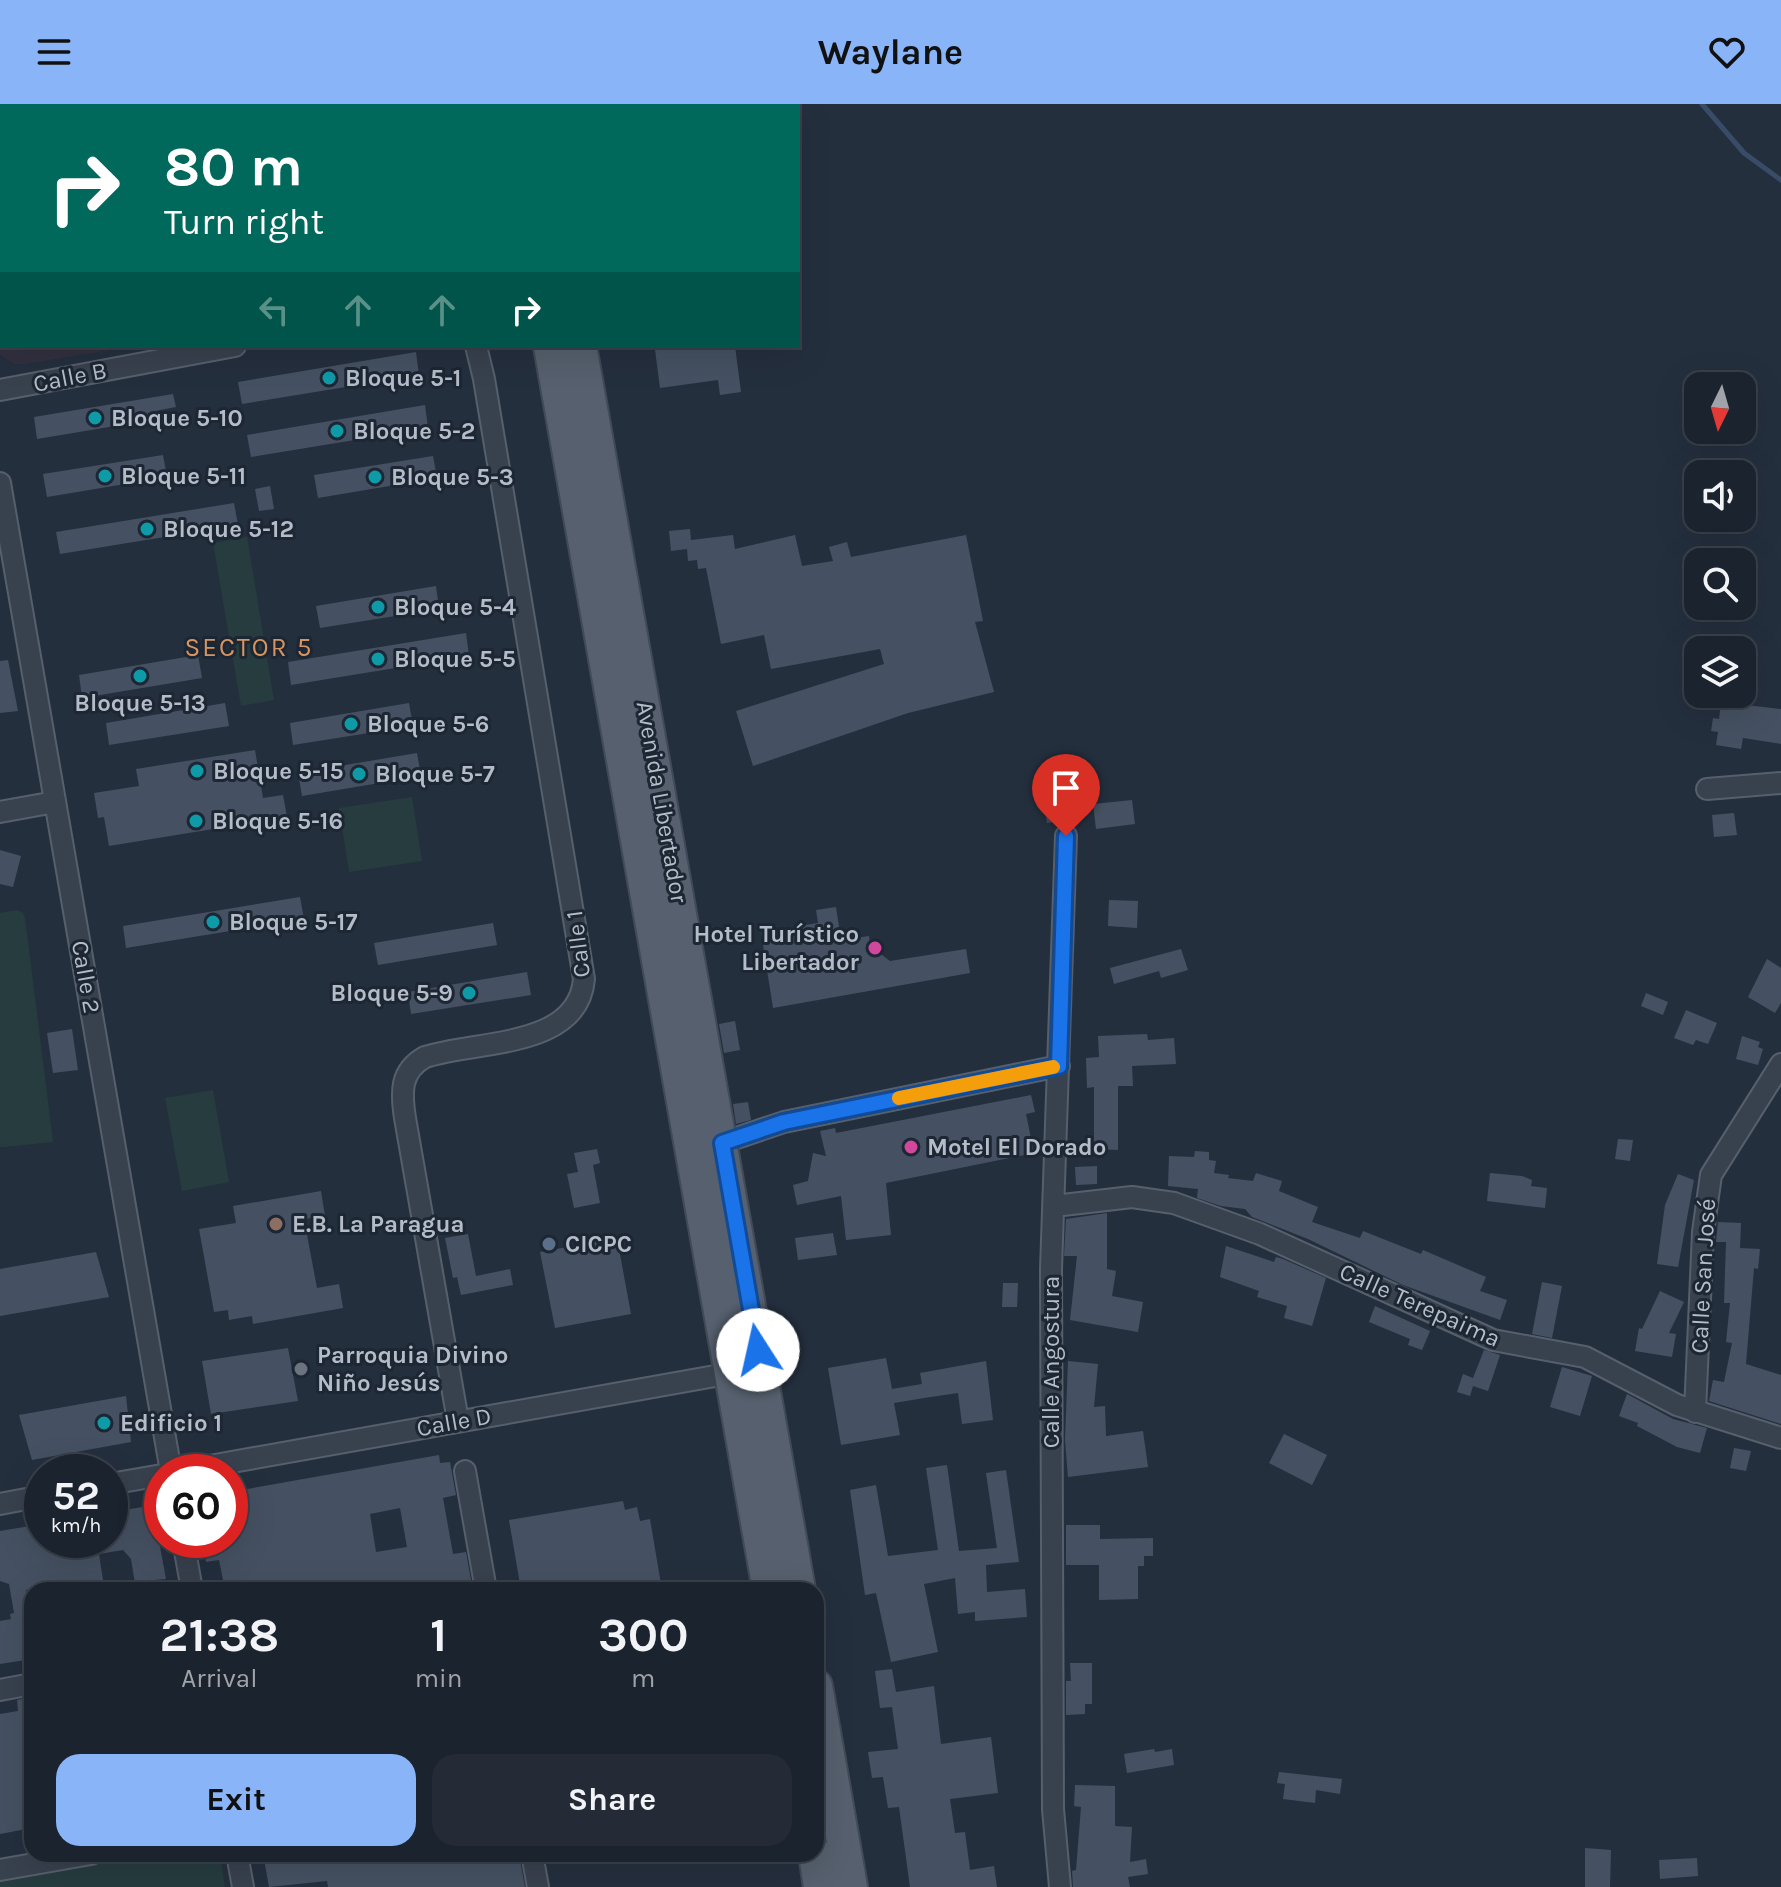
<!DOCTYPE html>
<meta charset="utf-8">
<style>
body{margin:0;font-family:Karla,sans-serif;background:#242b36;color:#f1f3f6;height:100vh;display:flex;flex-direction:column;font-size:30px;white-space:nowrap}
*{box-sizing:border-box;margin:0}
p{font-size:26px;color:#a0a4aa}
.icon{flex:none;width:44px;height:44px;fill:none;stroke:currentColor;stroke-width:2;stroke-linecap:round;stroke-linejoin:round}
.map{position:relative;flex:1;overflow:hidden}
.side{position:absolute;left:24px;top:1478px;width:800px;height:280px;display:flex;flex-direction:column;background:#1b232e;border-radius:24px;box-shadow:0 8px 32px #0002,0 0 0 2px #39404a}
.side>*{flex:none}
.top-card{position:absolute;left:0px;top:0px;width:800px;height:244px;box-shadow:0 8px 32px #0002,0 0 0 2px #39404a;background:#00695c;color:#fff;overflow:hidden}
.needle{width:52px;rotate:185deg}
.fabs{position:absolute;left:1684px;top:268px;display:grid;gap:16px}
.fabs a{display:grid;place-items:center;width:72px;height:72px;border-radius:16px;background:#1b232e;box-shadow:0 8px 32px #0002,0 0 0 2px #39404a;font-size:40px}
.speed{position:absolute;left:24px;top:1350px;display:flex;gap:16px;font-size:40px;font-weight:700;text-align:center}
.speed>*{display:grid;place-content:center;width:104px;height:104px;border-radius:50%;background:#1b232e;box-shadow:0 8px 32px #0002,0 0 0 2px #39404a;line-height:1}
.speed small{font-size:20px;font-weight:400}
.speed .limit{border:12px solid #d22;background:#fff;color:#111}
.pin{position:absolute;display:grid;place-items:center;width:68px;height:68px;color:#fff;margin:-82px -34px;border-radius:50% 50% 50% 0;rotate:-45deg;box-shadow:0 0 8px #0007}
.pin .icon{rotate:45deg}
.me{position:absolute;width:88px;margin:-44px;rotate:350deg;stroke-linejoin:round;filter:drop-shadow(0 0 6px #0008)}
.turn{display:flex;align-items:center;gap:28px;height:168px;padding:0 32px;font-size:36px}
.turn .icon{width:104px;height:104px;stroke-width:2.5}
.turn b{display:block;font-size:56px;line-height:68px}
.lanes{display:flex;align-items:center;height:76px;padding:0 32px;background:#0003;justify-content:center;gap:40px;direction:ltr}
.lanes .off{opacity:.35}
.eta{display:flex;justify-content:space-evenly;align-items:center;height:136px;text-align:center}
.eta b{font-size:48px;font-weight:700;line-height:56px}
.action{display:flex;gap:16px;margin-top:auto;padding:16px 32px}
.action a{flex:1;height:92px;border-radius:24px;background:#8ab4f8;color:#111;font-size:32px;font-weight:700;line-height:92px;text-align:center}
.action a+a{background:#242b36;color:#f1f3f6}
header{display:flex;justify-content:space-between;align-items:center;height:104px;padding:0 32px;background:#8ab4f8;color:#111;font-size:36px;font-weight:700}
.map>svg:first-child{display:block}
.medical{fill:#32303f}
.green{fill:#263c3f}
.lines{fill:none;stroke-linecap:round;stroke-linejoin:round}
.stream{stroke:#394c67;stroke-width:5}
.building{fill:#455162;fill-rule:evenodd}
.minor-casing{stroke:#565f6c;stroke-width:24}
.primary-casing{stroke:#414a57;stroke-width:36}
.minor{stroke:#38414e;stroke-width:20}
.primary{stroke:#56606e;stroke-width:32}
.route-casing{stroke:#114b97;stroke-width:20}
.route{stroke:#1a73e8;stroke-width:14}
.slow{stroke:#f59e0b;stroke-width:14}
.culture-dot{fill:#0f9aa8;stroke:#1d2633;stroke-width:3}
.hotel-dot{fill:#d1479c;stroke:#1d2633;stroke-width:3}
.education-dot{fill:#8d6e63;stroke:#1d2633;stroke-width:3}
.service-dot{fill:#5c6f8a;stroke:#1d2633;stroke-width:3}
.worship-dot{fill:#6b7280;stroke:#1d2633;stroke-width:3}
.labels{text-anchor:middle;stroke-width:6;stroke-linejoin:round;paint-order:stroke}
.street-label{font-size:24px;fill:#b4bcc9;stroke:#1d2633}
.poi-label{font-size:24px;font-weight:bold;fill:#b4bcc9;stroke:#1d2633;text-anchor:start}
.neighbourhood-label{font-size:26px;letter-spacing:2px;fill:#d59563;stroke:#1d2633}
</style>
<header><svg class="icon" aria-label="menu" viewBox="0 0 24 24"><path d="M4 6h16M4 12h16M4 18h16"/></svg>Waylane<svg class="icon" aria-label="heart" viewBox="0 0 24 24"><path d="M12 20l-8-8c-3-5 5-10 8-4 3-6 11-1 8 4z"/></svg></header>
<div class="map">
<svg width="1781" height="1783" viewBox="0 0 1781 1783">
<rect width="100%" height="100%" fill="#242f3e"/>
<path class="medical" d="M2 31V242H136L25 260H14L0 250Z"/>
<path class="green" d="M247 433 274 596 241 602 213 439Z
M412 693 422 757 349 768 339 704Z
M17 806 23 809 25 814 53 1038 4 1043H0V809Z
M213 986 229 1078 182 1087 165 994Z
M143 1750H220L225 1783H0V1776Z"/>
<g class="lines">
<path class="stream" d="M1702 0 1744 49 1781 76"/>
</g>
<path class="building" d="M683 242H735L741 288 720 291 718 276 660 284 655 246Z
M416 248 419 271 242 300 238 278Z
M173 290 176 303 155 307 157 315 37 335 34 313Z
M425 301 428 324 251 353 247 331Z
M163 351 167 373 47 393 43 370Z
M433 352 437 374 318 394 314 371Z
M270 382 274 405 259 407 255 385Z
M234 399 238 421 60 450 56 428Z
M690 425 691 436 733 431 735 445 795 431 802 462 833 457 829 443 847 438 851 453 966 431 983 517 975 518 994 588 908 609 753 662 736 607 884 560 880 545 771 565 764 531 721 540 706 464 698 465 697 456 688 457 687 445 671 447 669 427Z
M436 482 439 505 320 524 316 502Z
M466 529 469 552 291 581 288 558Z
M198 551 202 574 82 594 79 571Z
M8 556 18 607 0 609V557Z
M1721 598 1781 605V640L1743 634 1741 645 1716 641 1718 628 1711 627 1713 614 1719 615Z
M225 599 229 622 109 641 106 619Z
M409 599 413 622 293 641 290 619Z
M255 646 263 694 283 691 287 713 109 742 104 713 98 714 94 689 139 682 136 665Z
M417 649 421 672 302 692 298 669Z
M1068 676 1073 715 1047 719 1041 680Z
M1132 696 1135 720 1096 725 1093 700Z
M1734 709 1737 731 1714 733 1712 711Z
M0 746 21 752 13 783 0 780Z
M300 793 304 815 126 844 123 822Z
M1109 796 1138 797 1137 824 1108 822Z
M836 803 841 836 869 832 870 842 890 857 966 845 970 869 773 904 761 828 818 819 816 806Z
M493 819 497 841 378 861 374 839Z
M1181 845 1188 866 1161 874 1159 867 1114 880 1110 864Z
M1767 855 1781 864V899L1775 909 1748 893Z
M527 868 531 891 411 910 408 888Z
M1646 889 1668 898 1663 911 1641 902Z
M1686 906 1717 919 1708 940 1696 936 1693 941 1674 934Z
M735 917 740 946 724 949 719 920Z
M72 925 78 966 53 969 47 929Z
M1147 930 1148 936 1174 934 1176 960 1132 962 1133 982H1118V1046L1094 1045V983L1087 984 1086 954 1099 953 1098 932Z
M1742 932 1760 938 1758 943 1763 945 1758 961 1736 955Z
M1031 991 1035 1008 1026 1010 1034 1049 886 1079 891 1131 846 1136 841 1092 797 1101 793 1081 808 1077 813 1049 826 1052 820 1027 835 1024 836 1029Z
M748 998 751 1016 736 1020 733 1000Z
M1618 1035 1633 1036 1630 1057 1615 1055Z
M597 1045 600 1059 593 1061 600 1099 574 1104 567 1070 578 1068 574 1049Z
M1195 1047 1209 1048V1056L1216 1057 1214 1069 1229 1071 1228 1074 1253 1077 1256 1069 1282 1077 1279 1087 1318 1103 1312 1118 1360 1134 1363 1127 1421 1150 1423 1146 1486 1173 1480 1187 1507 1196 1500 1216 1403 1181 1308 1135 1252 1113 1245 1105 1221 1102 1197 1094 1198 1085 1168 1082 1169 1052 1194 1053Z
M1097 1062V1080L1076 1081 1075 1063Z
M1490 1069 1522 1072 1532 1076 1531 1082 1547 1084 1545 1104 1487 1097Z
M1678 1070 1694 1076 1678 1163 1657 1160 1665 1101Z
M321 1087 325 1112 304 1115 317 1184 339 1180 343 1204 253 1220 252 1212 229 1216 228 1206 214 1208 199 1125 236 1119 233 1102Z
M1107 1109V1165L1116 1167 1112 1192 1143 1198 1138 1228 1070 1216 1077 1152H1064L1066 1115Z
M1718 1118 1741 1119 1740 1144 1760 1145 1758 1165 1754 1164 1746 1260 1781 1271V1320L1709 1297 1713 1276 1724 1278 1732 1239 1726 1238 1730 1199H1724L1726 1138H1716Z
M833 1129 837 1151 798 1156 795 1134Z
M468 1130 476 1172 510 1165 513 1181 461 1191 457 1173 453 1174 445 1134Z
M617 1134 631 1210 555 1224 540 1148Z
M1226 1142 1274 1158 1276 1153 1283 1155 1326 1174 1312 1222 1284 1214 1287 1202 1257 1193 1259 1187 1220 1173Z
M96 1148 109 1193 0 1212V1165Z
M1542 1178 1562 1182 1552 1234 1532 1230Z
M1003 1179H1018L1017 1203H1002Z
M1660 1187 1684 1198 1669 1229 1676 1230 1672 1253 1635 1247 1639 1224 1642 1225Z
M1375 1202 1430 1227 1422 1246 1408 1241 1410 1235 1369 1218Z
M288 1244 298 1297 211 1310 202 1257Z
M1484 1246 1500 1251 1488 1287 1473 1282 1470 1292 1457 1288 1463 1270 1473 1274Z
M886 1254 892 1285 922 1280 920 1269 986 1257 993 1316 962 1320 958 1289 924 1294 894 1299 900 1331 841 1341 828 1264Z
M1068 1257 1098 1260 1094 1303 1105 1302 1106 1332 1143 1327 1148 1363 1068 1373 1065 1336Z
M1562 1263 1592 1272 1580 1312 1550 1303Z
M1627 1290 1673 1315 1707 1324 1700 1349 1677 1343 1637 1322 1638 1319 1619 1312Z
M126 1292 131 1338 32 1356 19 1311Z
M1284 1330 1327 1351 1312 1381 1269 1359Z
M1734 1344 1751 1347 1746 1367 1730 1364Z
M439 1351 440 1359 450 1358 456 1391 443 1394 453 1450 466 1448 471 1476 415 1486H225L219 1456 206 1458 203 1436H230V1388ZM400 1404 407 1443 376 1448 370 1410Z
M947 1361 959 1447 997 1444 986 1369 1006 1366 1019 1458 986 1461 987 1488 1025 1485 1027 1513 975 1517V1508L958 1510 955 1474 924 1480 938 1548 891 1558 876 1489 865 1491 850 1386 876 1381 888 1452 938 1446 926 1364Z
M623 1397 625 1406 637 1403 640 1417 650 1415 662 1486H521L509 1416Z
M143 1403 145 1411 154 1410 166 1475 155 1476 157 1486H136L131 1455 123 1446 99 1450 103 1476 26 1486 32 1517V1555L0 1560V1517L11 1515 10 1510 14 1509 9 1480 0 1477V1427L42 1420V1436H110V1408Z
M1066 1421H1100V1435L1153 1434V1452H1144V1462H1138V1495L1099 1496V1461H1066Z
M1070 1559H1092V1600H1085V1610L1066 1611V1577H1071Z
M892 1565 896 1588 934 1582 941 1640 991 1633 998 1689 950 1695 955 1729 965 1728 970 1766 994 1762 997 1783H910L899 1703 888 1704 883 1673 872 1674 868 1648 898 1645 892 1603 880 1604 875 1567Z
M32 1593V1724L0 1730V1610L18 1607 17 1596Z
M1154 1645 1155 1648 1172 1645 1174 1661 1127 1669 1124 1650Z
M1279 1668 1342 1675 1340 1690 1316 1686 1315 1699 1283 1695 1285 1680 1277 1679Z
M1075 1681 1115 1682V1722L1132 1723 1130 1758 1146 1755 1148 1770 1128 1773 1130 1783H1073L1072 1767 1076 1766 1081 1703 1074 1702Z
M1585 1744 1611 1746 1610 1783H1585Z
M263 1750H519L525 1783H328L327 1777 269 1783Z
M1697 1754 1698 1772 1660 1775 1659 1756Z"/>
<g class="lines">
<defs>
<path id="minor" d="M0 286 235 242
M0 379 171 1368
M1707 685 1781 679
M0 708 55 698
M722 1039 784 1018 1059 962
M1054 1102 1132 1093 1174 1099 1260 1130 1493 1236 1585 1253 1677 1301 1781 1334
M1695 1308 1703 1128 1711 1071 1781 960
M458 1317 405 1014C401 988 400 967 425 953 477 936 578 945 584 875L484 275 476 242
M465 1367 486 1486
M176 1368 732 1269
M110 1380 162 1371
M0 1400 42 1392
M183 1436 192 1486
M0 1586 32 1580
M237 1750 243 1783
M532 1750 538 1783
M0 1766 91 1750
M1060 1783 1053 1705 1051 1165 1066 732"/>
<path id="primary" d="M507 0V2
M537 0V2
M550 242 769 1486
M580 242 799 1486
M816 1582 851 1783
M815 1750 820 1783"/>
</defs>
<use href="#minor" class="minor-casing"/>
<use href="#primary" class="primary-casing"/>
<use href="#minor" class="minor"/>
<use href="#primary" class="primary"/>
</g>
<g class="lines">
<defs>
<path id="route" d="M758 1246 722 1039 784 1018 1059 962 1066 732"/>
</defs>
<use href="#route" class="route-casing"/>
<use href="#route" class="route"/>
<path class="slow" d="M899 994 1053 963"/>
</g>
<g class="culture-dot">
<circle cx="329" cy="274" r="8"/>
<circle cx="95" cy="314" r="8"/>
<circle cx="337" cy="327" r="8"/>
<circle cx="105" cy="372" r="8"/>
<circle cx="375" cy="373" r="8"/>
<circle cx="147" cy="425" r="8"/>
<circle cx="378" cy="503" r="8"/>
<circle cx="378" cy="555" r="8"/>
<circle cx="140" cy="572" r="8"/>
<circle cx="351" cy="620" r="8"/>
<circle cx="197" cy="667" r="8"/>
<circle cx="359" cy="670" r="8"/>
<circle cx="196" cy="717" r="8"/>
<circle cx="213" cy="818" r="8"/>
<circle cx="469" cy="889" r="8"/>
<circle cx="104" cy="1319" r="8"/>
</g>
<g class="hotel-dot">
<circle cx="875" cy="844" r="8"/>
<circle cx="911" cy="1043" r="8"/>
</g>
<circle class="education-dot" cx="276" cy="1120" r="8"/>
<circle class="service-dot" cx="549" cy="1140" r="8"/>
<circle class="worship-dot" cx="301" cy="1265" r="8"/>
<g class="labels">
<g class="street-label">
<text transform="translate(70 273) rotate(-11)" y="8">Calle B</text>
<text transform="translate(662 698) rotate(80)" y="8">Avenida Libertador</text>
<text transform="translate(578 840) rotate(-97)" y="8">Calle 1</text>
<text transform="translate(86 873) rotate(80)" y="8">Calle 2</text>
<text transform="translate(1703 1172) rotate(-87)" y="8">Calle San José</text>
<text transform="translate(1420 1201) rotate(24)" y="8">Calle Terepaima</text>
<text transform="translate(1051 1258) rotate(-90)" y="8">Calle Angostura</text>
<text transform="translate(454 1318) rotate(-10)" y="8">Calle D</text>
</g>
<g class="poi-label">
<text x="345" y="282">Bloque 5-1</text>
<text x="111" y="322">Bloque 5-10</text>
<text x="353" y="335">Bloque 5-2</text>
<text x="121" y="380">Bloque 5-11</text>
<text x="391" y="381">Bloque 5-3</text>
<text x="163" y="433">Bloque 5-12</text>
<text x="394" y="511">Bloque 5-4</text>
<text x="394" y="563">Bloque 5-5</text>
<text x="140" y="607" text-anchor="middle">Bloque 5-13</text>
<text x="367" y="628">Bloque 5-6</text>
<text x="213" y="675">Bloque 5-15</text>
<text x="375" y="678">Bloque 5-7</text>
<text x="212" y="725">Bloque 5-16</text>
<text x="229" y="826">Bloque 5-17</text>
<text x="859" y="838" text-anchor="end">Hotel Turístico<tspan x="859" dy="28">Libertador</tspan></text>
<text x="453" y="897" text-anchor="end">Bloque 5-9</text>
<text x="927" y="1051">Motel El Dorado</text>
<text x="292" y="1128">E.B. La Paragua</text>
<text x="565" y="1148">CICPC</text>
<text x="317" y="1259">Parroquia Divino<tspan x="317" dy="28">Niño Jesús</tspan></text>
<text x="120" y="1327">Edificio 1</text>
</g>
<g class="neighbourhood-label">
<text x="249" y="552">SECTOR 5</text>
</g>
</g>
</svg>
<div class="fabs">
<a><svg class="needle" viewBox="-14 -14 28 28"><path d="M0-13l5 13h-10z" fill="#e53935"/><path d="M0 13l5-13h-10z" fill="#a0a4aa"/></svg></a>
<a><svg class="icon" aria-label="sound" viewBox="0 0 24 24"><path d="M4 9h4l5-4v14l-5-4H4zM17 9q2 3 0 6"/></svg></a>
<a><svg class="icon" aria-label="search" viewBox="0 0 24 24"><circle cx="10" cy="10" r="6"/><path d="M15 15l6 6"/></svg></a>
<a><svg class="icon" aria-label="layers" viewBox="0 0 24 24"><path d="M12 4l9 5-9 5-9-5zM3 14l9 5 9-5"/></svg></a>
</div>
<div class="speed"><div>52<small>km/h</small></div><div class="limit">60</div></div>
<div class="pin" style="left:1066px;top:732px;background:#d93025"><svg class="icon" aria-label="arrive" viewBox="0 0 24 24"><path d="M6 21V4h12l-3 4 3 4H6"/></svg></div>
<svg class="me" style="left:758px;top:1246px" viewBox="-20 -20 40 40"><circle r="19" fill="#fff"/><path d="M0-13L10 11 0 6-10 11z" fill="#1a73e8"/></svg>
<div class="top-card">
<div class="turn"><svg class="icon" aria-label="right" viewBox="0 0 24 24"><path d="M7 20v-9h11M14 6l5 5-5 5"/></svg><div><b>80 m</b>Turn right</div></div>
<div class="lanes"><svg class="icon off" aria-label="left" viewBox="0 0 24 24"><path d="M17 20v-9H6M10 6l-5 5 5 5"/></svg><svg class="icon off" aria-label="ahead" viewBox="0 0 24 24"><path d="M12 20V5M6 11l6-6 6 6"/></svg><svg class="icon off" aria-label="ahead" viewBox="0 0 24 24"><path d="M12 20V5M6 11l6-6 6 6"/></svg><svg class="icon" aria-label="right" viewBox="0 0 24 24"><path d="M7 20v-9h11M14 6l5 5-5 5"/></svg></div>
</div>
<section class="side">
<div class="eta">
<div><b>21:38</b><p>Arrival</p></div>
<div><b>1</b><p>min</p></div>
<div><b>300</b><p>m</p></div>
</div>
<div class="action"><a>Exit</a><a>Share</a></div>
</section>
</div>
